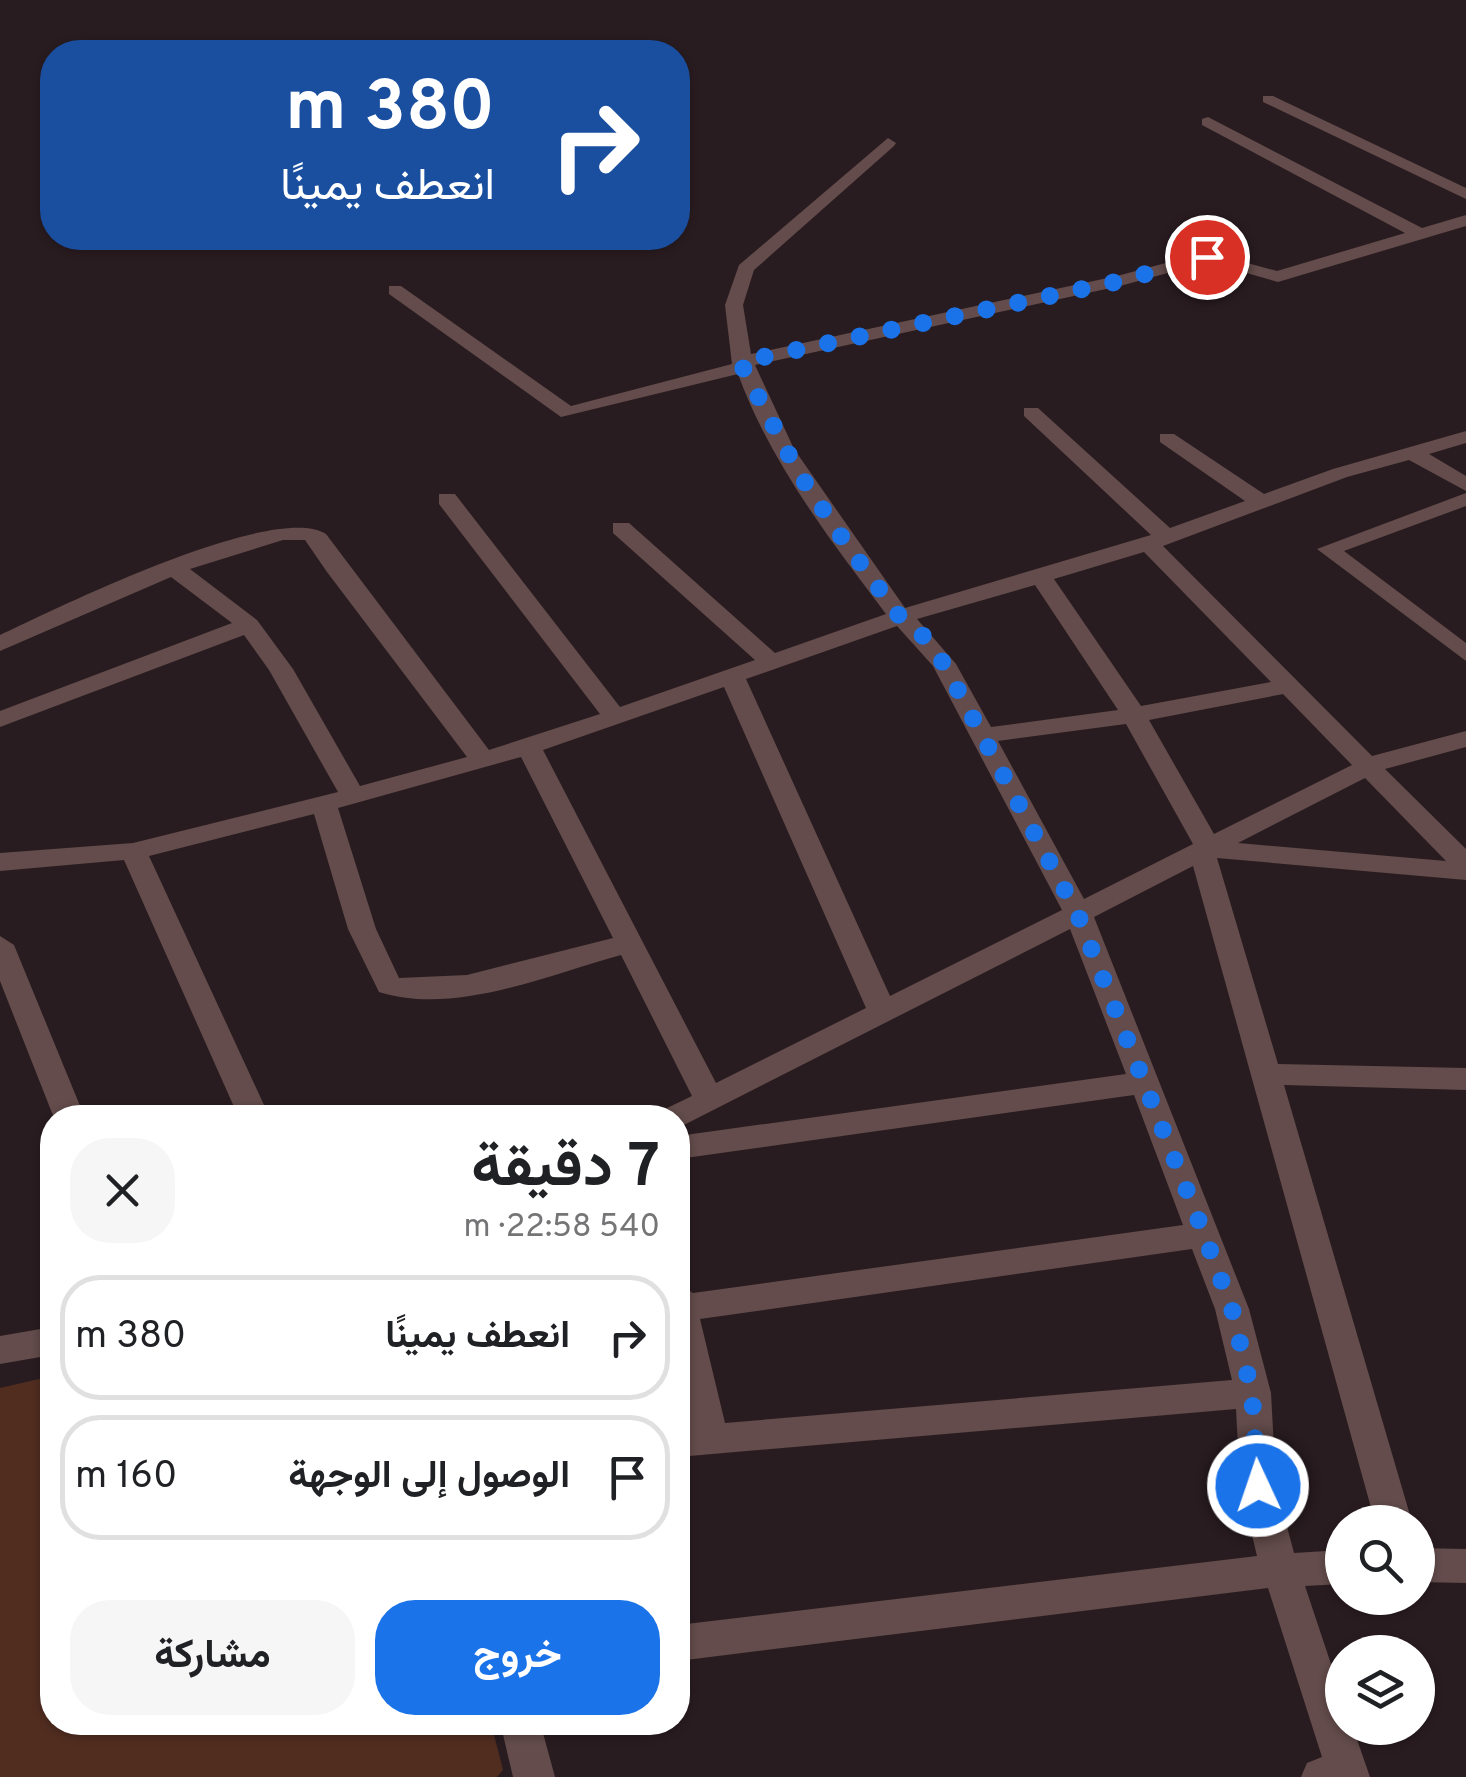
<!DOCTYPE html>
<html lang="ar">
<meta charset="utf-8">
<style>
body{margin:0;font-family:Overpass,Vazirmatn,sans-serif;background:#f6f6f6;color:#202124;direction:rtl;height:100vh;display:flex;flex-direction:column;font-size:38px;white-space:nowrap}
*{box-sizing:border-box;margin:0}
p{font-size:32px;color:#757577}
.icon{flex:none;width:55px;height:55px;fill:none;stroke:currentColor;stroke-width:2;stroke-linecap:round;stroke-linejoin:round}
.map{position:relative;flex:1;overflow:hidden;direction:ltr}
.panel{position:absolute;left:40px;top:1105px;width:650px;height:630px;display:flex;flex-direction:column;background:#fff;border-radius:40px;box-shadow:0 2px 8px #0004;direction:rtl}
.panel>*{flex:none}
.banner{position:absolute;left:40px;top:40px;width:650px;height:210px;border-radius:40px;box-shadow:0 2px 8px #0004;direction:rtl;background:#1a4fa0;color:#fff;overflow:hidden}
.fabs{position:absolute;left:1325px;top:1505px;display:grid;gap:20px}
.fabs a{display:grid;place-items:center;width:110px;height:110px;border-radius:50%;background:#fff;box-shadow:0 2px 8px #0004;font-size:50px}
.pin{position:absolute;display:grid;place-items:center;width:85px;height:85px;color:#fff;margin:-42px;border:5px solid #fff;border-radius:50%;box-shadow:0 2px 10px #0007}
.me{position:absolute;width:110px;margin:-55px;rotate:357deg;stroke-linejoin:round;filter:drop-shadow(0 0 8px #0008)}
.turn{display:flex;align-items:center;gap:35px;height:210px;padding:0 30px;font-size:45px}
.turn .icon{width:130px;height:130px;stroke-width:2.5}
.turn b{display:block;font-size:70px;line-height:85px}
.round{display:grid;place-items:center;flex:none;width:105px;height:105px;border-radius:40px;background:#f6f6f6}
.headline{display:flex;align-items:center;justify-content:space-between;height:170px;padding:0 30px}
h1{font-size:60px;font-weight:700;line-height:75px}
.primary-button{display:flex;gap:20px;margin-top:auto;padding:20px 30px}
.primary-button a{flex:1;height:115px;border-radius:40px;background:#1a73e8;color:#fff;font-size:40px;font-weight:700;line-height:115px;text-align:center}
.primary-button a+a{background:#f6f6f6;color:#202124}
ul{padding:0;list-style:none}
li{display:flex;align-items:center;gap:30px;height:125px;margin:0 20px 15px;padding:0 10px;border:5px solid #e0e0e0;border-radius:40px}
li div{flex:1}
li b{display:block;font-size:38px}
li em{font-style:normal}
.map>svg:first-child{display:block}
.green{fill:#512d20}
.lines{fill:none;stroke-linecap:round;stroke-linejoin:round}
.minor{fill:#634c4b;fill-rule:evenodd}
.route{stroke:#1a73e8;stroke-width:18;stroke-dasharray:0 32.4}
</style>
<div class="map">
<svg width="1466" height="1777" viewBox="0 0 1466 1777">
<rect width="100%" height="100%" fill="#291c20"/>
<path class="green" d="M52 1376V1722L491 1723 503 1770 497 1777H0V1388Z"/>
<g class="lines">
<path class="minor" d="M1263 96H1273L1466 188V199L1263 102Z
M1208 117 1422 228 1466 215V226L1278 282 1208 262 1120 286 755 365 794 449 905 608 1151 535 1024 416V408H1038L1170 528 1245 501 1160 442V434H1174L1264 494 1333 469 1466 431V443L1429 454 1466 476V491L1409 460 1347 477 1163 546 1372 756 1466 731V747L1385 769 1466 849V880L1217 858 1278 1064 1466 1068V1090L1284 1085 1412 1522H1375L1193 866 1094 917 1249 1309 1271 1393 1276 1485 1294 1553 1342 1550V1584L1305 1586 1342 1697V1728H1353L1370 1777H1301L1307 1763 1322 1757 1268 1588 678 1661V1625L1257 1556 1240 1485 1236 1409 678 1457V1427L690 1426 678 1371V1284L693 1293 1183 1225 1134 1095 678 1159V1136L1126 1074 1070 929 678 1128V1118H659L663 1110 692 1096 621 955C548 975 454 1016 379 992L348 929 314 814 149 856 270 1118H239L124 860 0 871V853L133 843 338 792 269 670 244 635 0 727V711L232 623 171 577 0 651V635C57 608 274 501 326 534L489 750 600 714 439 504V494H455L620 707 755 660 613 533V523H629L775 653 886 614C830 540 770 462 738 374L561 417 389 294V286H401L571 406 732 364 725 305 739 265 888 138 896 143 894 146 754 270 743 305 751 354 1117 276 1207 252 1277 271 1405 233 1202 125V119ZM283 540H305L327 572 467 757 360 786 293 669 257 620 190 569ZM1144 552 1271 682 1141 706 1054 579ZM1035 585 1118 710 991 727 956 664 917 619ZM897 626 933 666 1062 910 890 996 746 679ZM724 687 866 1008 716 1083 543 750ZM1283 694 1352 765 1214 834 1149 720ZM1126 724 1193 844 1084 899 998 741ZM521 757 613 938 467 975 399 978 376 929 338 808ZM1365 778 1446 861 1238 843ZM1192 1249 1215 1309 1232 1380 725 1423 700 1319Z
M1466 493V506L1344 551 1466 643V661L1317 549Z
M0 936 14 945 85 1118H54L0 981Z
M52 1327V1355L0 1364V1336Z
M1418 1548 1466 1549V1583L1418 1582Z
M500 1722H540L555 1777H513Z"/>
</g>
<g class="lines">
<path class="route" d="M1207 257 1120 281 740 362 798 472 847 545 900 617 920 632 944 664 1078 915 1204 1234 1232 1309 1252 1394 1258 1486"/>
</g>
</svg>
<div class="fabs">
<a><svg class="icon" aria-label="search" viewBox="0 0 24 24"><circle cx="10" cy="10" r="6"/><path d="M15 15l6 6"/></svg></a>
<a><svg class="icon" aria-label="layers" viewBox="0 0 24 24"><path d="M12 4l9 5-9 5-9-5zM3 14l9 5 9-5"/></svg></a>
</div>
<div class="pin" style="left:1207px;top:257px;background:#d93025"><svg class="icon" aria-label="arrive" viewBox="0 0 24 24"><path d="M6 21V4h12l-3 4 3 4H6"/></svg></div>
<svg class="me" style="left:1258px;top:1486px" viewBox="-20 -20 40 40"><circle r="17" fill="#1a73e8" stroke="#fff" stroke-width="3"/><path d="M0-11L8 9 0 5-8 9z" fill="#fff"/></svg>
<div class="banner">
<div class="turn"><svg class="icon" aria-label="right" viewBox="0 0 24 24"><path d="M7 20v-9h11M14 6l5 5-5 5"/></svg><div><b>380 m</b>انعطف يمينًا</div></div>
</div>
<section class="panel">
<div class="headline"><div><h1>7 دقيقة</h1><p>540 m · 22:58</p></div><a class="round"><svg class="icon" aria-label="close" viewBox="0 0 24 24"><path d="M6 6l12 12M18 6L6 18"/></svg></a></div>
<ul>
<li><svg class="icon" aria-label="right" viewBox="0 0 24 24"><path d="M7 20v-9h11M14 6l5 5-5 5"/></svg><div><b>انعطف يمينًا</b></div><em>380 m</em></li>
<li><svg class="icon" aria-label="arrive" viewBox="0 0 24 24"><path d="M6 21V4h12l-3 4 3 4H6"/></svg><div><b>الوصول إلى الوجهة</b></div><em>160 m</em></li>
</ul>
<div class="primary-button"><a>خروج</a><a>مشاركة</a></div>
</section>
</div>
